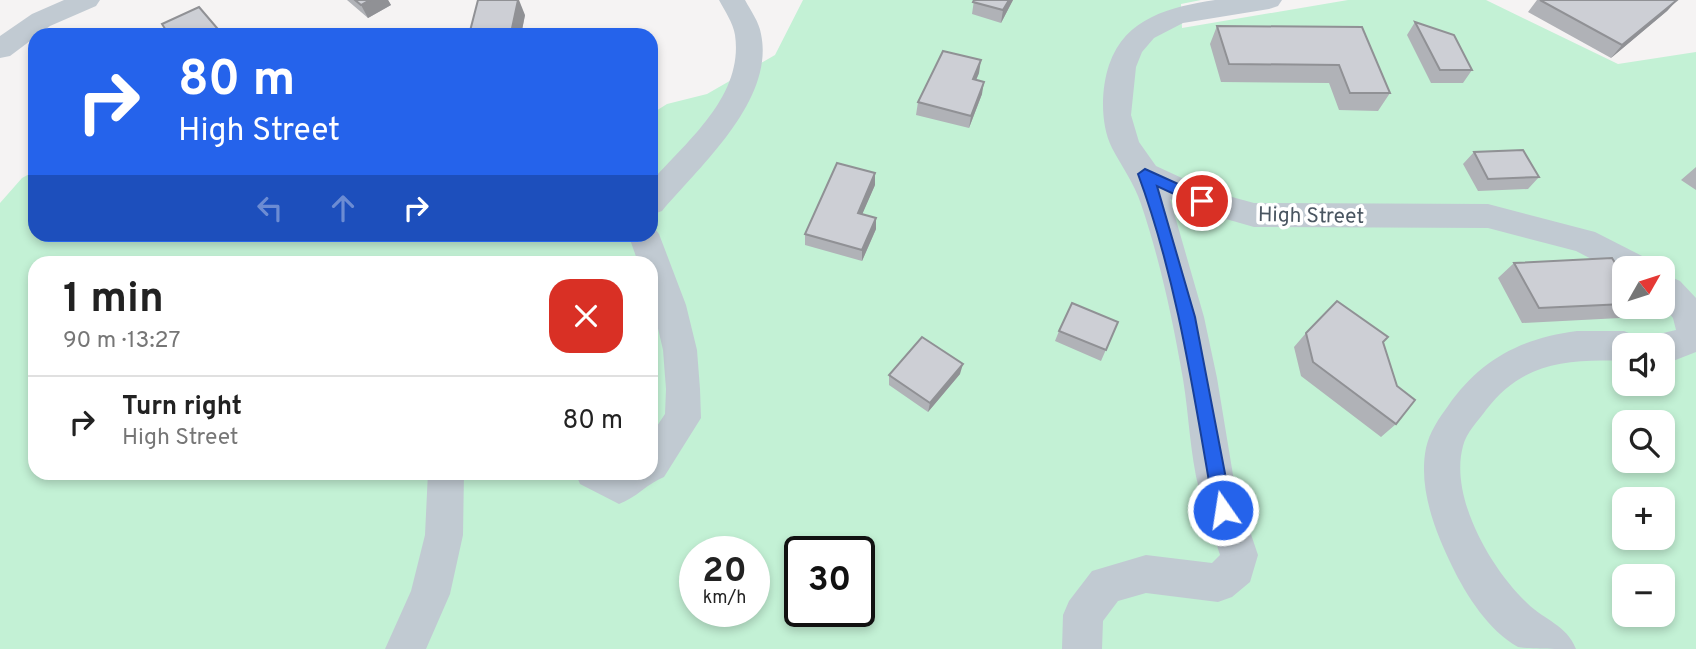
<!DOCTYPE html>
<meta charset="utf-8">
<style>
body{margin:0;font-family:Overpass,sans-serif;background:#f6f6f6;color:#222;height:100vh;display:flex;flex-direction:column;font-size:26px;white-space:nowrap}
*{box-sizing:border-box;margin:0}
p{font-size:23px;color:#767676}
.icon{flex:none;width:38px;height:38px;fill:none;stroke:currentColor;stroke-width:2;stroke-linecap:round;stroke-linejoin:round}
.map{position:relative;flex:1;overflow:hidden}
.details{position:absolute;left:28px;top:256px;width:630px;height:224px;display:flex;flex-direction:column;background:#fff;border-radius:21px;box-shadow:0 4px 10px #0003}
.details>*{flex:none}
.top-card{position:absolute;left:28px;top:28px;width:630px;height:214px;border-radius:21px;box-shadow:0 4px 10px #0003;background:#2563eb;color:#fff;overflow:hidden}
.needle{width:46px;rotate:51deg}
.controls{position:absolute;left:1612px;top:256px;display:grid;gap:14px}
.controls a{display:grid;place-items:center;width:63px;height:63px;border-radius:14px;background:#fff;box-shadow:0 4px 10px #0003;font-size:35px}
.speed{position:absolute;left:679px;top:536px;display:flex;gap:14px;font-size:35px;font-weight:700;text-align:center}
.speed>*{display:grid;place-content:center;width:91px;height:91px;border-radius:50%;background:#fff;box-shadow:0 4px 10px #0003;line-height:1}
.speed small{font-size:18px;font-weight:400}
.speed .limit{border:4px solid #111;border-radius:10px;background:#fff;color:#111}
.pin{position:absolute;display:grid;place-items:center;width:60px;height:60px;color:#fff;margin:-30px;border:4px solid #fff;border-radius:50%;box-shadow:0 2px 7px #0007}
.me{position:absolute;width:77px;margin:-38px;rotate:347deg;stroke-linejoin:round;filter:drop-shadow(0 0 5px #0008)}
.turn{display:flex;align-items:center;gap:24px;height:147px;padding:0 35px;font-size:32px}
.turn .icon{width:91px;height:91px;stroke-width:2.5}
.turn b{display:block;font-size:49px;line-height:60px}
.lanes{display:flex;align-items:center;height:66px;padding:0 35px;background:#0003;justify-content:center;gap:35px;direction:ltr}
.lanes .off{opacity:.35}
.round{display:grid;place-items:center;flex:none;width:74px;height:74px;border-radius:21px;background:#f6f6f6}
.head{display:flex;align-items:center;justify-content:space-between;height:119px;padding:0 35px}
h1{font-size:42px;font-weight:700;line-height:52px}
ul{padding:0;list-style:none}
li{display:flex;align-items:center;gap:21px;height:91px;padding:0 35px;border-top:2px solid #e0e0e0}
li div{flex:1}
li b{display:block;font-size:26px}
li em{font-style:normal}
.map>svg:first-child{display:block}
.green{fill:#c3f1d5;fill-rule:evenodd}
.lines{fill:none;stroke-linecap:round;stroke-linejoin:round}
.minor{fill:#c1cad2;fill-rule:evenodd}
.wall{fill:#b0b2b7}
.shaded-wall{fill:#909195}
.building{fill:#cdcfd5;stroke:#909195;stroke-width:2}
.route{fill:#2563eb;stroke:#184099;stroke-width:2}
.labels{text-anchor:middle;stroke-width:7;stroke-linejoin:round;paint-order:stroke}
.street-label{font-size:21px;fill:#4a5661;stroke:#fff}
</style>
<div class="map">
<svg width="1696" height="649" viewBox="0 0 1696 649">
<rect width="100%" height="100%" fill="#f5f3f3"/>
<path class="green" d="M803 0H1201L1181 4 1182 28 1348 0H1486L1618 64 1696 52V649H0V203L22 178 35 171V234H651V114L667 104 707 94 775 55ZM35 262H651V472H35ZM1624 268H1662V306H1624ZM1624 345H1662V383H1624ZM1624 422H1662V460H1624ZM1624 499H1662V537H1624ZM695 551H754V611H695ZM800 551H859V611H800ZM1624 576H1662V614H1624Z"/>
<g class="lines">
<path class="minor" d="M64 0H100L96 6 50 26 10 56 0 58V36L32 14Z
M719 0H745C751 11 759 22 761 34 775 100 700 166 662 211L651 215V182C687 141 744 96 735 35 733 23 725 11 719 0Z
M1215 0H1282L1278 6 1269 9 1183 23 1154 38 1142 52 1136 67 1131 115 1139 142 1156 166 1210 191 1254 203 1488 204 1595 232 1648 259 1653 268H1624V276L1576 251 1488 228 1254 227 1191 209 1170 199 1204 317 1217 378 1235 487 1258 555 1250 582 1232 597 1218 602 1146 593 1118 601 1103 621 1102 649H1062L1063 615 1069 601 1092 571 1146 555 1212 563 1220 555C1213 533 1205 511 1199 489 1190 454 1189 415 1183 379 1173 321 1160 260 1141 204 1134 183 1122 167 1112 148 1100 124 1101 89 1109 65 1125 17 1171 7 1215 0Z
M651 224 659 234 686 305 697 350 700 389 701 418 664 477C648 483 636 498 619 504L580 484 575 472H651V435L665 414 666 389 663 350 651 298V262H638L628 234H651Z
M1662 273 1680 281 1696 298V352L1673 361H1662V345H1646L1650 336 1676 330 1673 318 1662 305Z
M1577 331H1624L1636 336 1640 345H1624V361C1567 359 1523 362 1486 410 1478 421 1466 433 1463 446 1449 497 1491 569 1527 603 1545 621 1566 624 1576 649 1563 649 1529 649 1518 647 1489 631 1466 595 1452 566 1435 531 1418 488 1426 448 1429 433 1439 418 1448 406 1480 360 1521 338 1577 331Z
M428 472H464L463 535 450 594 426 649H385L411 591 425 535Z"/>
</g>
<path class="wall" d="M347 0H388L391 5 368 18Z
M974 0H1013L1001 23 972 14Z
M1537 0H1677L1667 11 1611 58 1528 12Z
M525 15 521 35H469Z
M1415 22 1472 70 1463 83H1431L1407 35Z
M1217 26 1362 27 1390 93 1378 111 1339 110 1329 83 1221 82 1210 44Z
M979 73 976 80 982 94 969 128 916 115 918 102Z
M1474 152 1539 177 1528 189 1478 191 1463 164Z
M1696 167V190L1681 180Z
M875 185 862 214 876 229 862 261 805 245V234Z
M1514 263 1624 277V306H1636L1620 318 1522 323 1498 278Z
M1118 322 1101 361 1055 341 1059 331Z
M1306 333 1383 342 1396 424 1381 437 1301 376 1294 347Z
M960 374 928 412 889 385V375Z"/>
<path class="shaded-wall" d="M370 0H388L391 5 368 18 361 5Z
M518 0H519L525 15 521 35H511V33Z
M1009 0H1013L1001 23 1003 10Z
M1677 0 1667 11 1611 58 1622 45Z
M981 60 979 73 971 92 973 79Z
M984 82 982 94 969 128 971 116Z
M875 173V185L858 224V213Z
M876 218V229L862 261V250Z
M963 364 960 374 928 412 930 403Z"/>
<path class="building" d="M355 0H370L361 5Z
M478 0H518L511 33 469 35Z
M974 0H1009L1003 10 973 2Z
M1540 0H1677L1622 45Z
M199 7 223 35H169L162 24Z
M1415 22 1454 35 1472 70H1440Z
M1217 26 1362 27 1390 93H1350L1339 65 1229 64Z
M943 51 981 60 973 79 984 82 971 116 918 102Z
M35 90V99L30 92Z
M1523 150 1539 177 1488 179 1474 152Z
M837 163 875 173 858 213 876 218 862 250 805 234Z
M1612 258 1624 277V304L1539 308 1514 263Z
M1337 301 1388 337 1383 342 1397 386 1415 400 1396 424 1313 362 1306 333Z
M1072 303 1118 322 1106 350 1059 331Z
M922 337 963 364 930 403 889 375Z"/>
<path class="route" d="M1145 169 1207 197 1209 201 1202 207 1157 186 1195 317 1232 510 1229 516 1223 519 1217 516 1214 510C1194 397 1178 282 1138 174Z"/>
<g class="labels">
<g class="street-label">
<text transform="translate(1311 215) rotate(1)" y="7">High Street</text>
</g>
</g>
</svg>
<div class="controls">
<a><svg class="needle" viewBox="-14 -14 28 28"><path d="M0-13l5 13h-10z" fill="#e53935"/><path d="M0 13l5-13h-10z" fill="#767676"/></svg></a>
<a><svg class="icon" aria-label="sound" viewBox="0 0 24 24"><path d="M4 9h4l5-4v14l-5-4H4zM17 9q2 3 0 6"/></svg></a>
<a><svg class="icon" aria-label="search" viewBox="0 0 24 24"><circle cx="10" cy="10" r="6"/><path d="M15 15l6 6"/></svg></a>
<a>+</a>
<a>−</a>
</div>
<div class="speed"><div>20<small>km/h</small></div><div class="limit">30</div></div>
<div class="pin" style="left:1202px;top:201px;background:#d93025"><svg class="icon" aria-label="arrive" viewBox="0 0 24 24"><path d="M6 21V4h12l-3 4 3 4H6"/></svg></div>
<svg class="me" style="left:1223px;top:510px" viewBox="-20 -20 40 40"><circle r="17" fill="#2563eb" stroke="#fff" stroke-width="3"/><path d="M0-11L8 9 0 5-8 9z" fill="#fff"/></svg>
<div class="top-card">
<div class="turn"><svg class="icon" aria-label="right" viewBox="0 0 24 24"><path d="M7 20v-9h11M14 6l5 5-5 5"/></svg><div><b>80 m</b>High Street</div></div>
<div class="lanes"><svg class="icon off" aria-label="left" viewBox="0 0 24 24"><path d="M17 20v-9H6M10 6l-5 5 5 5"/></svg><svg class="icon off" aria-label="ahead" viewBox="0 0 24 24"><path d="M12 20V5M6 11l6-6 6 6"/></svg><svg class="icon" aria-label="right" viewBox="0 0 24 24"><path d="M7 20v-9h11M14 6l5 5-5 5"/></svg></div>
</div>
<section class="details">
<div class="head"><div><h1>1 min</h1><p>90 m · 13:27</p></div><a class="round" style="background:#d93025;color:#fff"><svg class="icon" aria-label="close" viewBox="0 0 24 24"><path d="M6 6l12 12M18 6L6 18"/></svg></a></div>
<ul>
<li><svg class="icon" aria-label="right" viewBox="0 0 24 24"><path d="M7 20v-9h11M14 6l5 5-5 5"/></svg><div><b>Turn right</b><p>High Street</p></div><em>80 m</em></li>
</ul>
</section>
</div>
